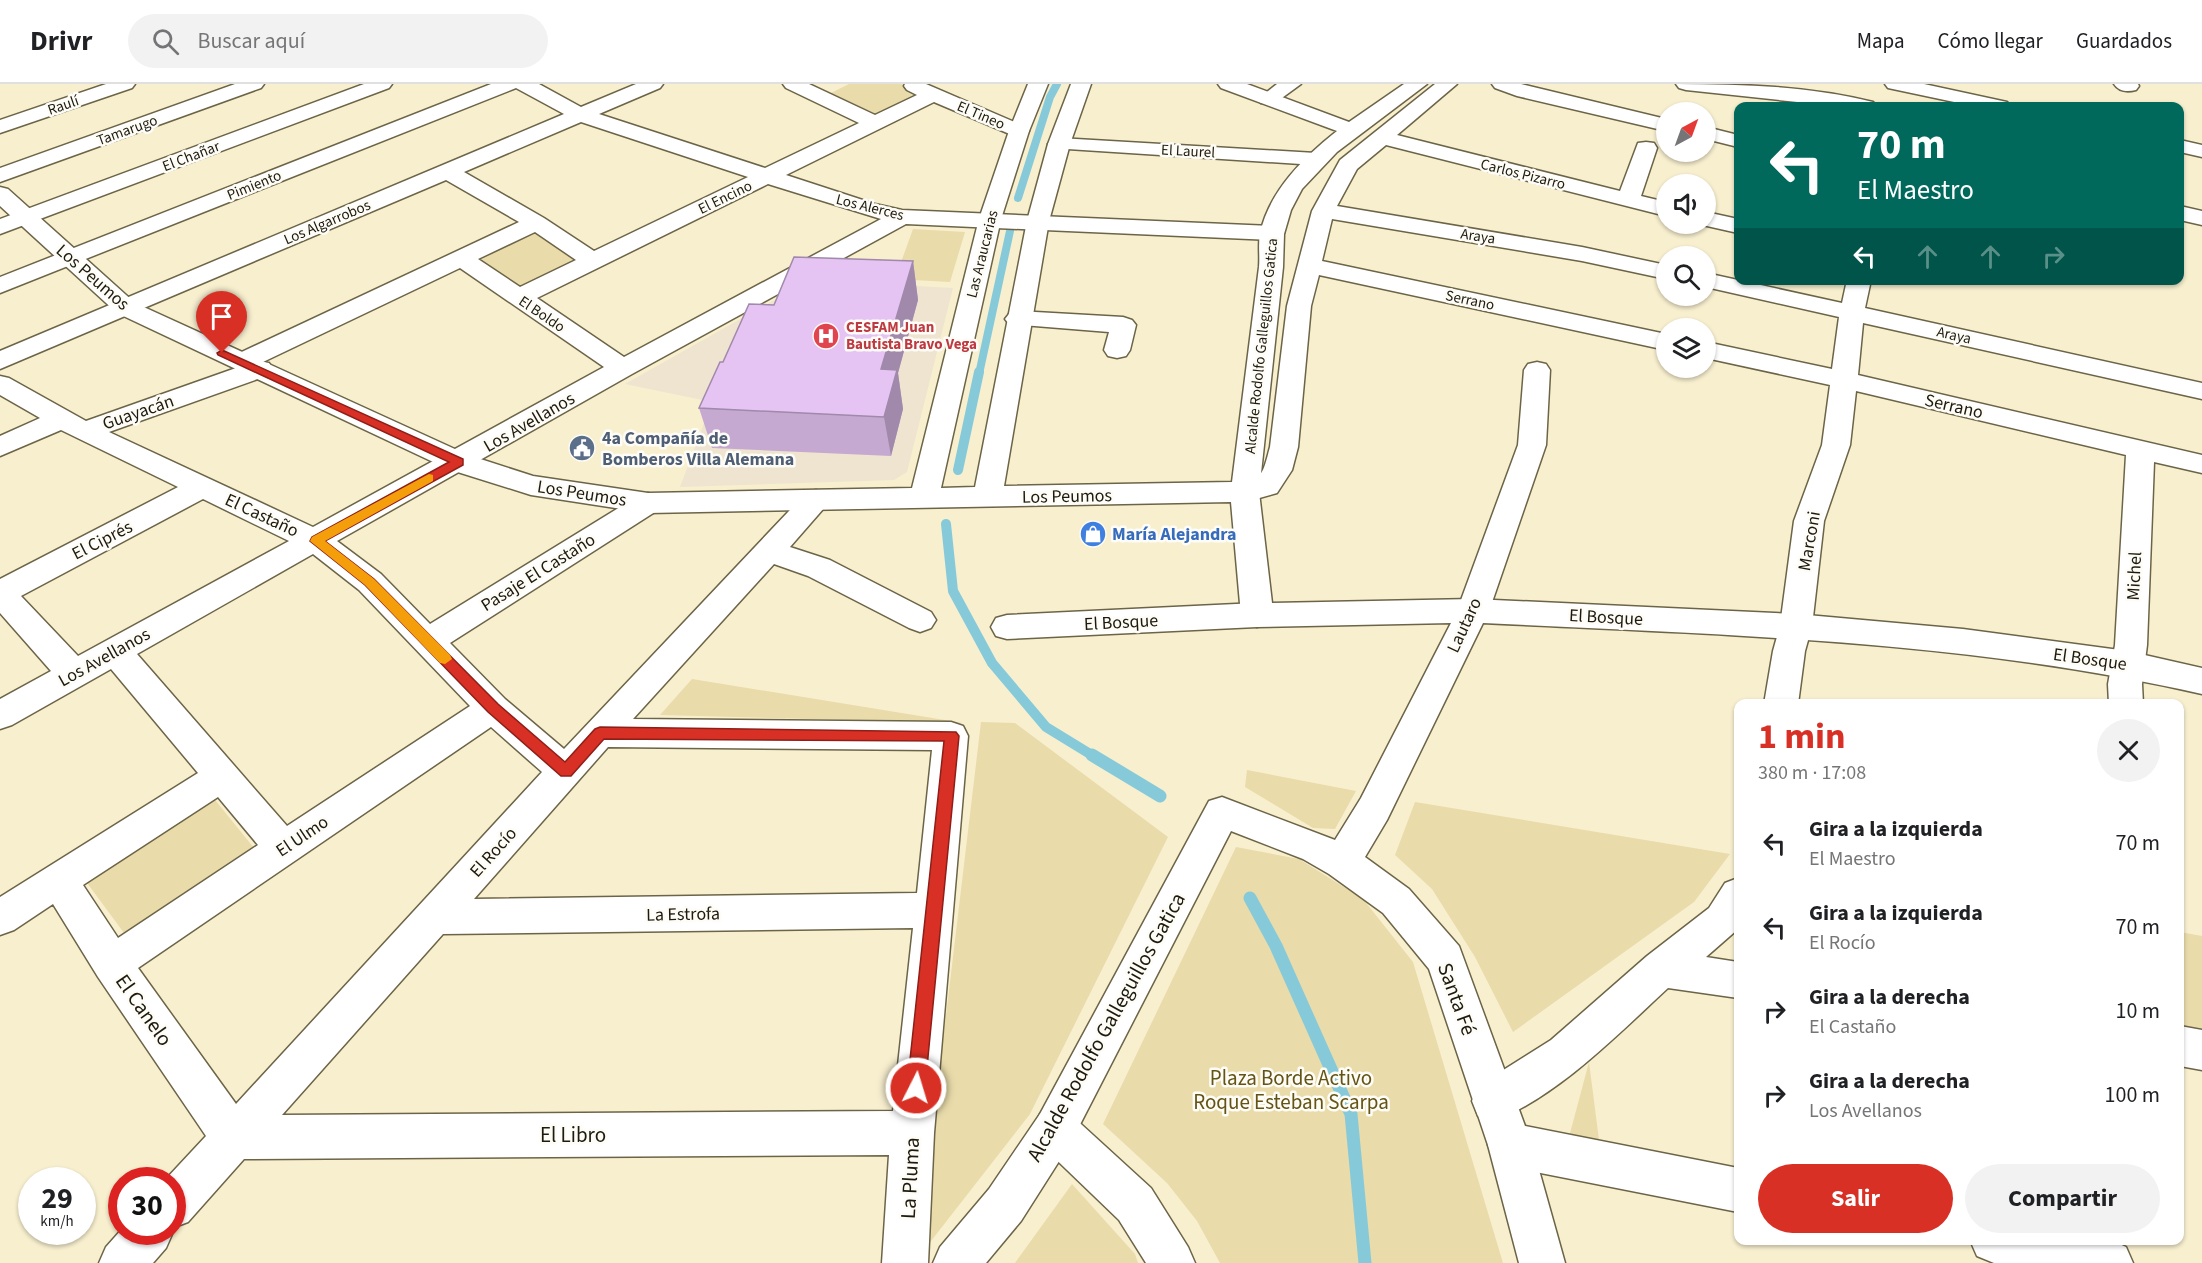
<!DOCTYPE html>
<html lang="es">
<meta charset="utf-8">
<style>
body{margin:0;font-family:"Source Sans 3",sans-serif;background:#f2f2f2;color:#202124;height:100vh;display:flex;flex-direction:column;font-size:22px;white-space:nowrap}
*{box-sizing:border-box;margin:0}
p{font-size:20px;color:#757577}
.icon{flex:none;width:33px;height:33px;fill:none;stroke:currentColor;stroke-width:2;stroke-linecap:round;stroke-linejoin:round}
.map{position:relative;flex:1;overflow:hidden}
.details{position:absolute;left:1734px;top:615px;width:450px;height:546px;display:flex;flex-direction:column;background:#fff;border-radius:12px;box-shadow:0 2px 4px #0004}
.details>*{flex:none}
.guide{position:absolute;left:1734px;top:18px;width:450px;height:183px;border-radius:12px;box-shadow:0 2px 4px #0004;background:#00695c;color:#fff;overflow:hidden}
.needle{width:39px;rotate:41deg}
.tools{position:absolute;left:1656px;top:18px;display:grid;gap:12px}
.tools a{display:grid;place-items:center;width:60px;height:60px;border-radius:50%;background:#fff;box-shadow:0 2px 4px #0004;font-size:30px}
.speed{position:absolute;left:18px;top:1083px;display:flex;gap:12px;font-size:30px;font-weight:700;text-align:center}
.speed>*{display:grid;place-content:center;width:78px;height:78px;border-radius:50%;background:#fff;box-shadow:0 2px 4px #0004;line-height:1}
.speed small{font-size:15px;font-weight:400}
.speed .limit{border:9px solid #d22;background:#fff;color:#111}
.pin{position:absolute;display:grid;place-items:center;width:51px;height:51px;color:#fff;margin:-62px -26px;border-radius:50% 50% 50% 0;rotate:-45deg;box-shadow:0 0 6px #0007}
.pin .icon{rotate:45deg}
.me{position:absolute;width:66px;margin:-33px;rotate:5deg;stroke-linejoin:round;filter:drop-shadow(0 0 4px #0008)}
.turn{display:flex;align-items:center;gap:21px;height:126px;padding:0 24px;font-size:27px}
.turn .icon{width:78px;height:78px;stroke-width:2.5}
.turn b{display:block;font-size:42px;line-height:51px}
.lanes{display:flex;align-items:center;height:57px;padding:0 24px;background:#0003;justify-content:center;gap:30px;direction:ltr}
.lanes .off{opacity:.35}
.round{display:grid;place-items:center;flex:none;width:63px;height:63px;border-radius:32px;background:#f2f2f2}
.summary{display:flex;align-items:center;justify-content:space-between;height:102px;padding:0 24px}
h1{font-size:36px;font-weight:700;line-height:45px;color:#d93025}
.cta{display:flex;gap:12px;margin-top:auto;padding:12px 24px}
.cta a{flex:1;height:69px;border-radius:36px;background:#d93025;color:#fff;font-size:24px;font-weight:700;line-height:69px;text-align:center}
.cta a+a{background:#f2f2f2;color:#202124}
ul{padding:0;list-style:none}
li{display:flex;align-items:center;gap:18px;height:84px;padding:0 24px}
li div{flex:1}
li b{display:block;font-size:22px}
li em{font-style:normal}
header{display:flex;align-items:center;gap:36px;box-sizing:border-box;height:84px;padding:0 30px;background:#fff;border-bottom:2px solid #e0e0e0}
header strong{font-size:28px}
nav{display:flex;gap:33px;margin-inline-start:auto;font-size:21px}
.search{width:420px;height:54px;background:#f2f2f2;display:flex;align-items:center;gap:15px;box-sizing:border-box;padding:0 21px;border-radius:33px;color:#757577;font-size:22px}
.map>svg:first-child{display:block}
.medical{fill:#eee4cf}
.green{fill:#e9dbaa}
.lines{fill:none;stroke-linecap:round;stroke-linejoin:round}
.stream-far2{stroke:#86cada;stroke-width:8}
.stream-far1{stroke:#86cada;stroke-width:10}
.stream{stroke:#86cada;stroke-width:13}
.street-casing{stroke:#6c6447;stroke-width:3}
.secondary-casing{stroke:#6c6447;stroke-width:3}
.street{fill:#fff;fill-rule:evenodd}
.secondary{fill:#fff;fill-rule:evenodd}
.wall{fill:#c5a9d1}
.shaded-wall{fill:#a089aa}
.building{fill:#e5c4f3;stroke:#a089aa;stroke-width:1.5}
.route{fill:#d93025;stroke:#8d1f18;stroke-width:1.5}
.slow{fill:#f59e0b}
.labels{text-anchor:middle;stroke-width:5;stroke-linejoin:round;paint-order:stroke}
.far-street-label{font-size:15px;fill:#1d1a0e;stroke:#fefcf6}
.far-health-label{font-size:15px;font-weight:bold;fill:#be3a42;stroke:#fefcf6;text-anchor:start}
.street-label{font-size:18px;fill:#1d1a0e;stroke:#fefcf6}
.service-label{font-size:18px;font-weight:bold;fill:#4e5e75;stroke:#fefcf6;text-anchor:start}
.shop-label{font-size:18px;font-weight:bold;fill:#366cbe;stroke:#fefcf6;text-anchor:start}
.near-street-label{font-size:21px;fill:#1d1a0e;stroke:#fefcf6}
.near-park-label{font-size:21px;fill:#635314;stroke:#fefcf6}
</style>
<header>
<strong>Drivr</strong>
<div class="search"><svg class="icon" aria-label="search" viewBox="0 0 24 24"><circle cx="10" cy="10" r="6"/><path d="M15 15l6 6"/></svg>Buscar aquí</div>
<nav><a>Mapa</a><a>Cómo llegar</a><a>Guardados</a></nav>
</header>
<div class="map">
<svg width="2202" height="1179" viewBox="0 0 2202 1179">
<rect width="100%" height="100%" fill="#f8efcf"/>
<path class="medical" d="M833 183 878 200 953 204 907 388 894 396 680 403 712 318 625 300Z"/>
<path class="green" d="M849 0H901L920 9 878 31 831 9Z
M913 145 965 148 950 198 895 195Z
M537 148 585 178 523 208 476 175Z
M692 595 963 639 660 631Z
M981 638 1015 639 1168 753 1030 1030 917 1175Z
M1247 686 1356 707 1335 745 1313 744 1245 703Z
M211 711 254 764 124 849 82 792Z
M1415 718 1730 770 1694 818 1513 948 1475 873 1432 805 1395 771Z
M1236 763 1299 775 1363 815 1413 878 1503 1179H1220L1197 1137 1167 1099 1103 1040Z
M2180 848 2202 852V950L2180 947Z
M1589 978 1599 1056 1569 1053Z
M1072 1100 1135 1170 1138 1179H1015Z"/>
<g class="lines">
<path class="stream-far2" d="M1018 114 1050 13 1057 0
M979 290 1010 147"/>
<path class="stream-far1" d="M958 386 979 288
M946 440 953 507 992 579 1046 643 1095 673"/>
<path class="stream" d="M1092 671 1160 712
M1250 814 1276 862 1351 1030 1365 1179"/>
<defs>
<path id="street" d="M106 0H135L132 4 0 49V36Z
M235 0H264L261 4 0 98V84Z
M364 0H392L389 4 0 150V135Z
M491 0H539L581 23 636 0H663L660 4 599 30 765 84 859 39 786 4 783 0H809L875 31 917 11 907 6 904 2 905 0H926L1026 43 1029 47 1026 51 1019 53 1012 51 934 18 786 91 875 120 902 126 1272 142 1280 144 1284 149 1280 154 1272 156 906 140 632 290 337 457 381 490 430 540 638 412 648 409 658 412 663 419 658 426 450 559 505 615 564 665 806 409 816 406 826 409 831 416 790 463 830 476 931 528 936 536 931 544 920 548 909 544 808 492 774 480 633 635 951 638 963 642 968 652 934 1049 928 1179H882L889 1071 244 1075 188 1138 172 1144V1096H165L206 1052 98 893 53 820 14 846 0 851V813L198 689 111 585 12 641 0 645V615L51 587 0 529V495L178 403 61 346 0 372V352L40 334 0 311V292L9 294 86 337 236 284 229 278 233 272 519 138 446 96 0 285V267L564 30 516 4 0 209V193ZM581 38 748 93 594 167 544 134 464 88ZM768 100 881 135 624 273 537 214ZM535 148 576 176 520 203 478 175ZM460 184 604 283 313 443 109 348 269 291 273 285 269 279 263 278ZM203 415 289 457 78 572 21 512ZM313 470 359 506 470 622 287 742 137 570ZM491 643 542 688 236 1020 138 884ZM608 663 932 666 917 809 474 815ZM218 713 258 761 118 854 83 801ZM913 844 893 1027 282 1031 443 850Z
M1277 0H1301L1275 19H1261L1258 15Z
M1435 0H1457L1397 51 1620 107 1638 59 1646 58 1654 59 1657 64 1641 112 1666 118V132L1386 61 1357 85 1337 122 1582 163 1666 181V195L1582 177 1332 135 1322 177 1666 250V266L1319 191 1311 222 1298 363 1292 386 1277 409 1245 418 1235 415 1231 408 1235 401C1264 393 1262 392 1270 363L1287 222 1312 127 1340 76Z
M1492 0H1521L1666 35V47L1517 12 1495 4Z
M1676 0C1742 0 1809 2 1873 18L1876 22H1835L1686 6 1679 4Z
M1885 0H1924L2007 18 2010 22H1973L1888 4Z
M2114 0H2138L2139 2 2136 6C2128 8 2119 8 2114 0Z
M1706 43 1738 51V63L1706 55Z
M1059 54 1316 69 1324 70 1327 75 1324 80 1316 81 1052 64 1048 60 1052 56Z
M2180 56 2202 61V73L2180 68Z
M2180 122 2202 127V141L2180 136Z
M1706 128 1738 135V149L1698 140H1706Z
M1706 189 1842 219 1847 196H1871L1865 224 2202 299V315L1863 239 1858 291 2202 371V389L2154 378 2147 561 2142 600 2143 620H2109L2108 600 2115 561 2126 371 1856 307 1850 361 1824 437 1812 542 1805 567 1798 620H1764L1773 567 1780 542 1794 437 1822 361 1830 301 1706 274V258L1832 285 1839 233 1706 203Z
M1018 227 1123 233 1132 236 1136 241 1130 266 1126 272 1117 274 1108 272 1104 266 1109 248 1009 240 1005 235 1009 230Z
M1537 278 1546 280 1550 286 1546 361 1489 527 1484 535 1473 539 1462 535 1457 527 1518 361 1524 286 1528 280Z
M1257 519 1268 523 1273 531 1268 539 1257 543 1007 555 996 552 991 543 996 534 1007 531Z
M1738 794V845L1706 873 1738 878V914L1668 904C1616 952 1559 1011 1493 1038L1478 1032 1472 1017 1478 1002 1551 956 1647 872 1709 824 1725 799Z
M2180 942 2202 946V986L2180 982Z
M1055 1023 1070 1030 1151 1104 1188 1163 1195 1179H1146L1119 1136 1040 1060 1033 1045 1040 1030Z
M1510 1039 1738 1084V1128L1510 1083 1495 1076 1488 1061 1495 1046Z
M122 1145V1148H173L166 1164 153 1179H99L106 1163Z
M1970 1156H2111L2126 1163 2133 1179H1994L1977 1172Z"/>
<path id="secondary" d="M1028 0H1048L1029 47 1001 135 941 404 975 403 1027 137 1048 60 1071 0H1091L1070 60 1049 137 1004 402 1232 398 1259 183C1260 172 1258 161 1260 150 1269 107 1304 73 1337 47L1221 4 1218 0H1247L1349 38 1404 0H1427L1337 68 1302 105 1291 126 1284 150 1283 183 1259 408 1272 519 1473 515 1796 530 1963 545 2127 567 2202 584V610C1966 556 1723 551 1483 539L1387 736 1365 773 1409 805 1459 862 1532 1061 1565 1179H1519L1488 1061 1429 885 1383 829 1329 790 1303 775 1231 747 1070 1060 1021 1137 986 1179H933L940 1163 989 1105 1040 1030 1209 717 1222 713 1335 756 1361 714 1451 539 1257 543 1246 539 1241 531 1231 418 648 429 531 411 448 385 117 229 0 122V103L8 105 135 219 468 371 533 392 648 409 912 404 979 135 1009 47Z"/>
</defs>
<use href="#street" class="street-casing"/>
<use href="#secondary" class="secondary-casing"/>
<use href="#street" class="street"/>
<use href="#secondary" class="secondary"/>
</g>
<path class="wall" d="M913 177 918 216 898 289 903 325 891 372 712 364 699 324 723 278 774 221Z"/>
<path class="shaded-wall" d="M913 177 918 216 898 289 903 325 891 372 884 333 881 285Z"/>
<path class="building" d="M794 173 913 177 881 285 897 286 884 333 699 324 720 278H723L749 220 774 221Z"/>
<path class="route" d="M222 266 463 375V381L325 457 374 495 498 620 565 678 595 645 600 643 956 648 959 652 925 1004 922 1011 916 1013 910 1011 907 1004 944 657 604 655 571 692H561L488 628 365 501 310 457 312 453 449 378 218 271 217 269Z"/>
<path class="slow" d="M429 390 433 391V397L325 457 374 495 450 571 452 575 445 580 440 579 365 501 310 457 312 453Z"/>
<defs>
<symbol id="hospital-disc" viewBox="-11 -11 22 22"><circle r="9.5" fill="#e0444e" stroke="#fefcf6"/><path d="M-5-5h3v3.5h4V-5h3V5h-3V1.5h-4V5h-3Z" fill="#fff"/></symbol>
<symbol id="civic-disc" viewBox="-11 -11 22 22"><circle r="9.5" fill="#5c6f8a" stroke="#fefcf6"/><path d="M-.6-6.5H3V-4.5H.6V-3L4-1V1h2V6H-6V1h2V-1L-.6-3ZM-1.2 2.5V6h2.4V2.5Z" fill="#fff"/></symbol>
<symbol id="shop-disc" viewBox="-11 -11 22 22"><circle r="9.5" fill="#3f7fe0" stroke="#fefcf6"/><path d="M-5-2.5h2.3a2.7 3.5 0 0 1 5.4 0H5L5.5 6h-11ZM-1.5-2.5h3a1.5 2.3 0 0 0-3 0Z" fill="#fff"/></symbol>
</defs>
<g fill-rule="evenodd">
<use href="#hospital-disc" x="811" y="237" width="30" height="30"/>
<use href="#civic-disc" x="567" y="349" width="30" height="30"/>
<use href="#shop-disc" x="1078" y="435" width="30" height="30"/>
</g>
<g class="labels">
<g class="far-street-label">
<text transform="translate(63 21) rotate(-19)" y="5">Raulí</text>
<text transform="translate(981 31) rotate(23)" y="5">El Tineo</text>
<text transform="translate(127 46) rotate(-20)" y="5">Tamarugo</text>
<text transform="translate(1188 67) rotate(3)" y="5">El Laurel</text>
<text transform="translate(191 72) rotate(-21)" y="5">El Chañar</text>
<text transform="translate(1523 90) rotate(14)" y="5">Carlos Pizarro</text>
<text transform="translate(254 101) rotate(-22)" y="5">Pimiento</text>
<text transform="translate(725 113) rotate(-26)" y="5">El Encino</text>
<text transform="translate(870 123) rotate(14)" y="5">Los Alerces</text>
<text transform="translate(327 138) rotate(-23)" y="5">Los Algarrobos</text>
<text transform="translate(1478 152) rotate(9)" y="5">Araya</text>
<text transform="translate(982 170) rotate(-76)" y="5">Las Araucarias</text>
<text transform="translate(1470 216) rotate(12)" y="5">Serrano</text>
<text transform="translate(542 230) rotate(34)" y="5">El Boldo</text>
<text transform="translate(1954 251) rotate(13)" y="5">Araya</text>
<text transform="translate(1261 262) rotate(-84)" y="5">Alcalde Rodolfo Galleguillos Gatica</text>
</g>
<g class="far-health-label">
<text x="846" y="248">CESFAM Juan<tspan x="846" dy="17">Bautista Bravo Vega</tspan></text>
</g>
<g class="street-label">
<text transform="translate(93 193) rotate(41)" y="6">Los Peumos</text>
<text transform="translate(1954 322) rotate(13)" y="6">Serrano</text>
<text transform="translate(138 328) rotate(-19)" y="6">Guayacán</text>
<text transform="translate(529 338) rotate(-30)" y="6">Los Avellanos</text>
<text transform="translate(582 409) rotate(9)" y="6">Los Peumos</text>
<text transform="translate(1067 412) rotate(-1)" y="6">Los Peumos</text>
<text transform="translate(262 431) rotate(25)" y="6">El Castaño</text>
<text transform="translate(102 456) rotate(-27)" y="6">El Ciprés</text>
<text transform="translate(1809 457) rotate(-80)" y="6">Marconi</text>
<text transform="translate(538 488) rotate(-32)" y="6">Pasaje El Castaño</text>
<text transform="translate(2134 492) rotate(-87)" y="6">Michel</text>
<text transform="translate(1606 533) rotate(3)" y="6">El Bosque</text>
<text transform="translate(1121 538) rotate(-3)" y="6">El Bosque</text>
<text transform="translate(1464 541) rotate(-65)" y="6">Lautaro</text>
<text transform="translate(104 573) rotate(-29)" y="6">Los Avellanos</text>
<text transform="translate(2090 575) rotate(8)" y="6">El Bosque</text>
<text transform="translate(302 752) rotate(-34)" y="6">El Ulmo</text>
<text transform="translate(493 768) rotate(-48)" y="6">El Rocío</text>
<text transform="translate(683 830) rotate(-1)" y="6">La Estrofa</text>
</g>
<g class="service-label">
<text x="602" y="360">4a Compañía de<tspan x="602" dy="21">Bomberos Villa Alemana</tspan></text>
</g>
<g class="shop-label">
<text x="1112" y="456">María Alejandra</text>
</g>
<g class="near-street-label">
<text transform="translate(1457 915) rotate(70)" y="7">Santa Fé</text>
<text transform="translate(144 926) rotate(55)" y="7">El Canelo</text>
<text transform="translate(1106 943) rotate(-61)" y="7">Alcalde Rodolfo Galleguillos Gatica</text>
<text x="573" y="1058">El Libro</text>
<text transform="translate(910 1094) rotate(-87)" y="7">La Pluma</text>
</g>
<g class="near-park-label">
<text x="1291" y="1001">Plaza Borde Activo<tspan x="1291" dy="24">Roque Esteban Scarpa</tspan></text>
</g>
</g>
</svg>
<div class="tools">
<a><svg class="needle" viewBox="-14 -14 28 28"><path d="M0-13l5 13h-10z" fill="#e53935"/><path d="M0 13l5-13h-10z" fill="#757577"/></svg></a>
<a><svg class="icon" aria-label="sound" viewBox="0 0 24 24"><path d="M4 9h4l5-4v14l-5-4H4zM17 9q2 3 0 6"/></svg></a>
<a><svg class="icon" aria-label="search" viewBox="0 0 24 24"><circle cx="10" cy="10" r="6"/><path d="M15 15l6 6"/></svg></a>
<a><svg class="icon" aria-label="layers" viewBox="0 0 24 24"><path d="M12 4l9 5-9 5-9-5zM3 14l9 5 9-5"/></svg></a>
</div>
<div class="speed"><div>29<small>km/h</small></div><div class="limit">30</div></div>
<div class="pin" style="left:222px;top:269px;background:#d93025"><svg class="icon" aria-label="arrive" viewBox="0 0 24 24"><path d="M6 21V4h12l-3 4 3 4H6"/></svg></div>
<svg class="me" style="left:916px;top:1004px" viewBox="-20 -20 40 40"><circle r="17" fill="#d93025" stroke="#fff" stroke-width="3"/><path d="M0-11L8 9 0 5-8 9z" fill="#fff"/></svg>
<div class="guide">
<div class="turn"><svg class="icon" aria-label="left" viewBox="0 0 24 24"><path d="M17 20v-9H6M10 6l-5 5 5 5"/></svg><div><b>70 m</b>El Maestro</div></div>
<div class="lanes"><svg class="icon" aria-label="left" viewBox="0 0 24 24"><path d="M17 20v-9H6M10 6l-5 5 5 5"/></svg><svg class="icon off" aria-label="ahead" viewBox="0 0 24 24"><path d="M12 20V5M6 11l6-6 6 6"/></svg><svg class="icon off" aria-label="ahead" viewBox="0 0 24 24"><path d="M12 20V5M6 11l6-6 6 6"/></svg><svg class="icon off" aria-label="right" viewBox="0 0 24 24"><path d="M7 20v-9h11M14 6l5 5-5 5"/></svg></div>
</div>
<section class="details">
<div class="summary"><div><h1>1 min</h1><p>380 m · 17:08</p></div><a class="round"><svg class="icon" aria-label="close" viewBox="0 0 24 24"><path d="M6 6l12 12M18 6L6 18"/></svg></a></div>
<ul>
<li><svg class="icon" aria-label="left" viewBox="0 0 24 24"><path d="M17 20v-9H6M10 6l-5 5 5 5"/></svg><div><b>Gira a la izquierda</b><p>El Maestro</p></div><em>70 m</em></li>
<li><svg class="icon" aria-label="left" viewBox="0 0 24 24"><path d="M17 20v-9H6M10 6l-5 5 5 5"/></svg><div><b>Gira a la izquierda</b><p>El Rocío</p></div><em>70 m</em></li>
<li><svg class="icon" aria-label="right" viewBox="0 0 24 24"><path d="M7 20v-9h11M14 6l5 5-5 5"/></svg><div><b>Gira a la derecha</b><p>El Castaño</p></div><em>10 m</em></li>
<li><svg class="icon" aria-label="right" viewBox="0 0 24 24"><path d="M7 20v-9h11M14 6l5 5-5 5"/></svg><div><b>Gira a la derecha</b><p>Los Avellanos</p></div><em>100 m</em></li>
</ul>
<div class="cta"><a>Salir</a><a>Compartir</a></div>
</section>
</div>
